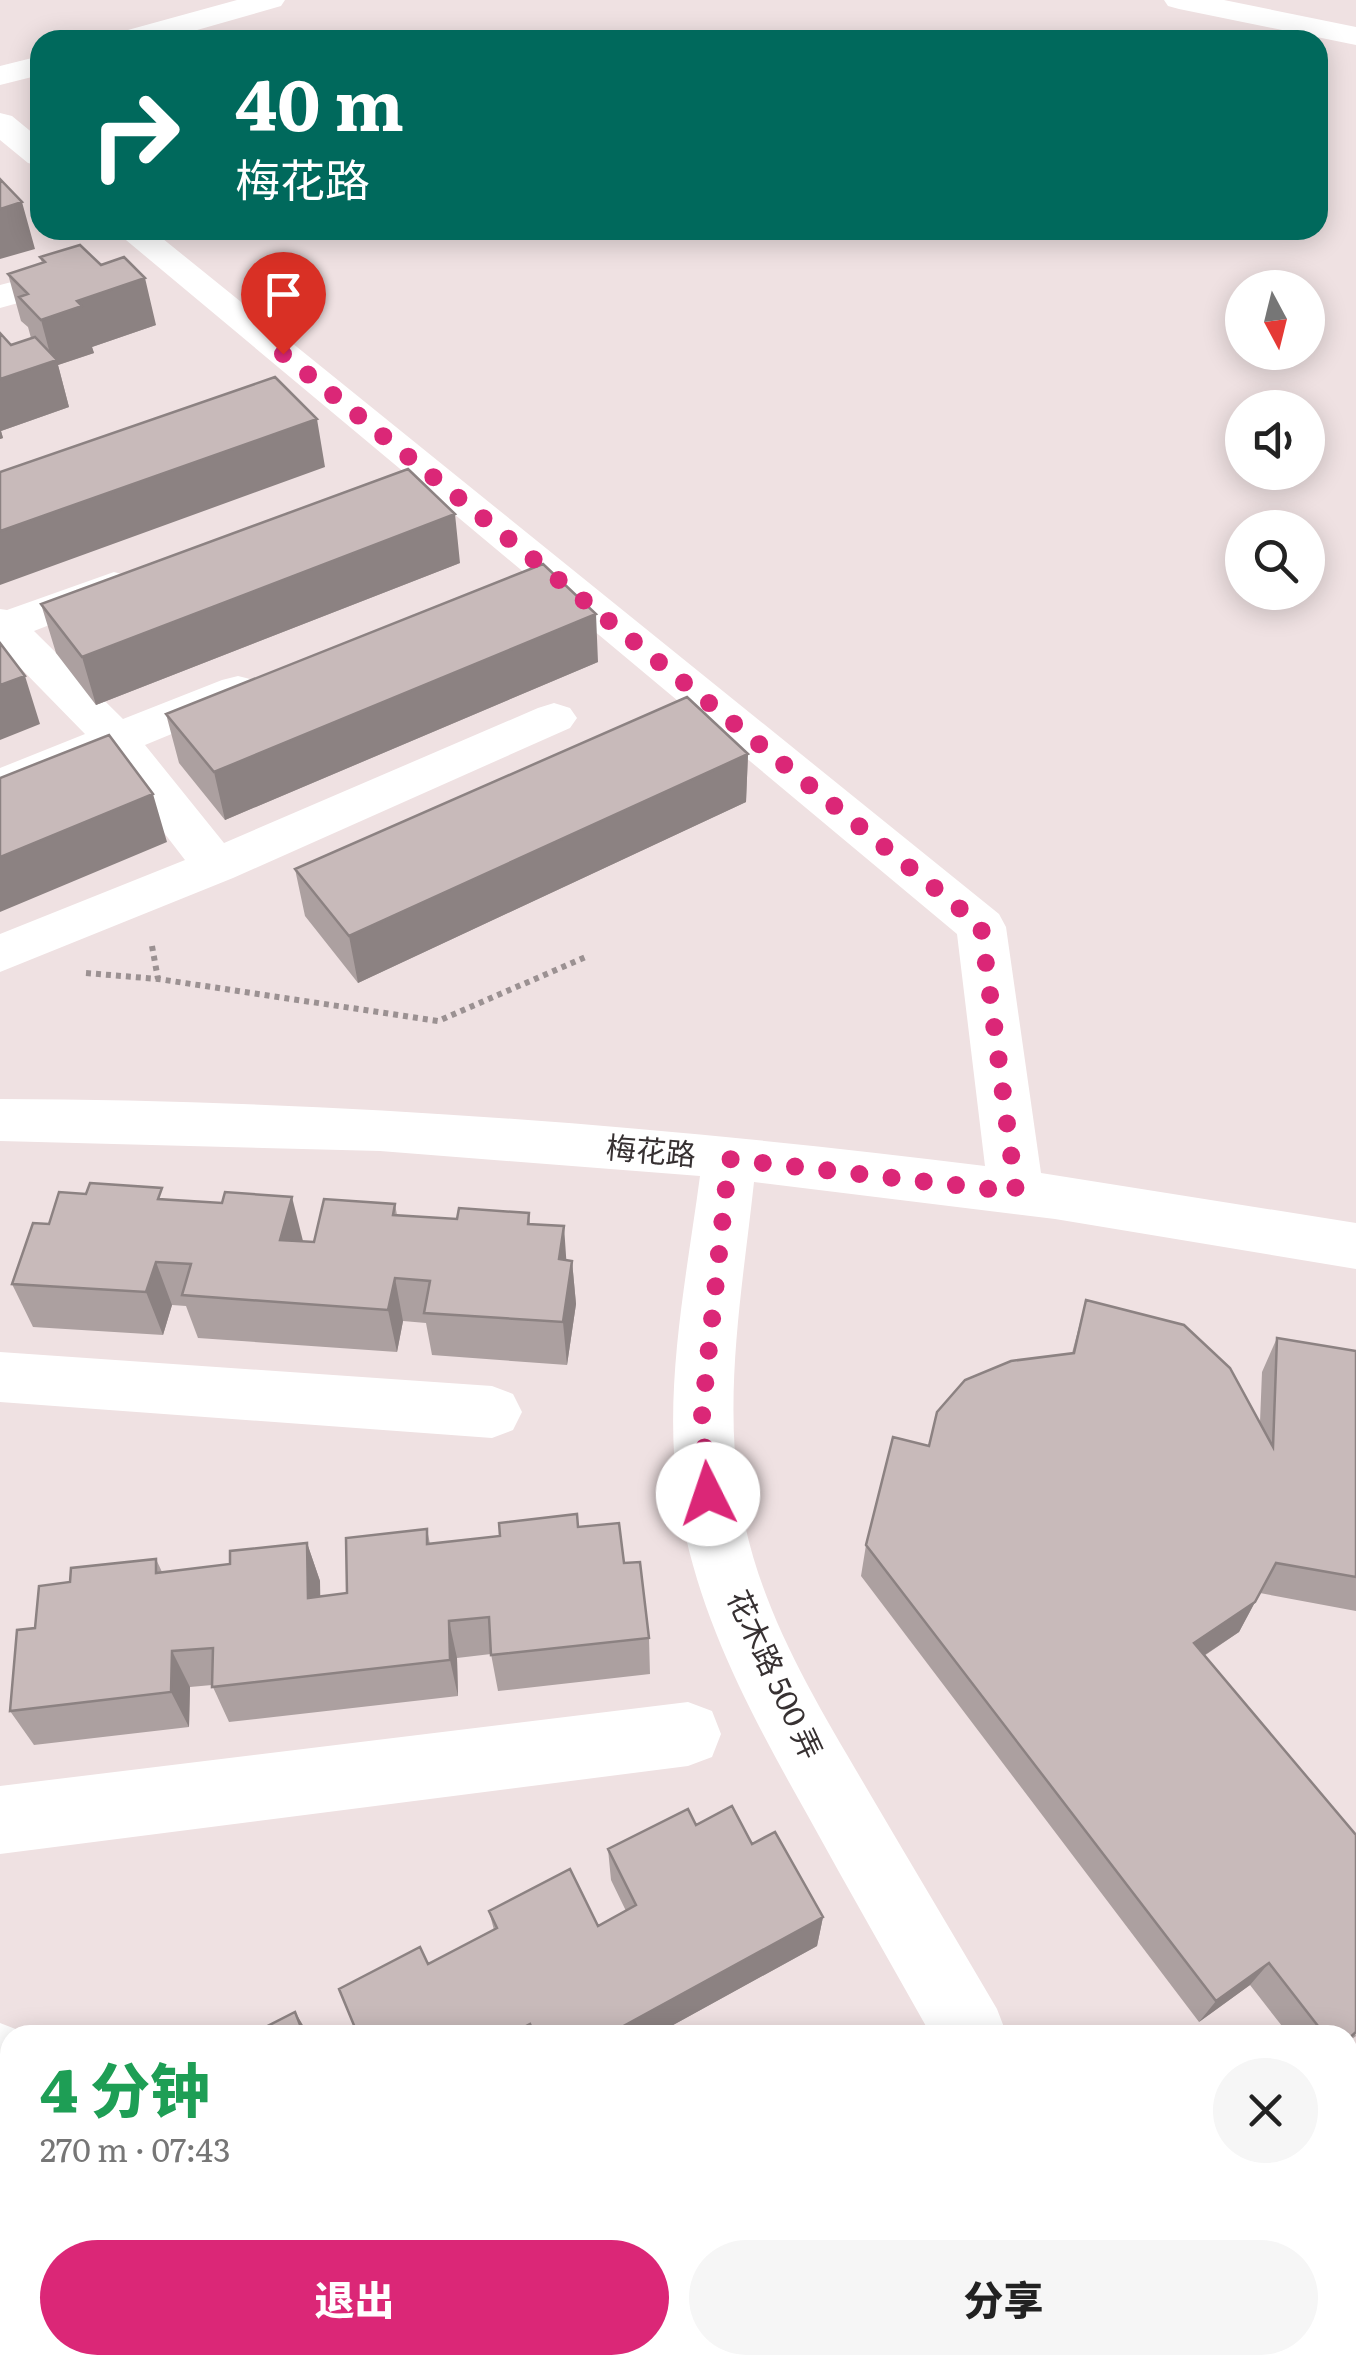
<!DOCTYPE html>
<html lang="zh">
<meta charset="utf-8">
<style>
body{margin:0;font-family:Literata,"Noto Sans SC",serif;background:#f6f6f6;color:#222;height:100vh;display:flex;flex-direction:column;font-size:38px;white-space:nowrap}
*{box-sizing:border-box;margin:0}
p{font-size:32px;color:#767676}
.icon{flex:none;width:55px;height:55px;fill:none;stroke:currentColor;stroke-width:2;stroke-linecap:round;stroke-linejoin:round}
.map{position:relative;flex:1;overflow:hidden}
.details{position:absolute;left:0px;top:2025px;width:1358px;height:350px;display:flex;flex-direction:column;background:#fff;border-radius:30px 30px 0 0;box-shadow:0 5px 25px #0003}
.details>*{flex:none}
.guide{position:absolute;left:30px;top:30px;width:1298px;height:210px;border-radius:30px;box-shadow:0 5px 25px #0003;background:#00695c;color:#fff;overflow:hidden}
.needle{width:65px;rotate:173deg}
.tools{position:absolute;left:1225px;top:270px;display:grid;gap:20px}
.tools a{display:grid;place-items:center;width:100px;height:100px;border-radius:50%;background:#fff;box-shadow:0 5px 25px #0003;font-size:50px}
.pin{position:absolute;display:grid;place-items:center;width:85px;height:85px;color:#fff;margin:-102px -42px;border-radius:50% 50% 50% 0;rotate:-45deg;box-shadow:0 0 10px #0007}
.pin .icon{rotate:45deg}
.me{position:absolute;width:110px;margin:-55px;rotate:356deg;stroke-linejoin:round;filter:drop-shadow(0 0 8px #0008)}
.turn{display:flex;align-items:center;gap:35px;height:210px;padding:0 40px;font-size:45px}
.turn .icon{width:130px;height:130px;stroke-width:2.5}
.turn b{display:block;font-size:70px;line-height:85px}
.round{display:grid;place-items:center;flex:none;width:105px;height:105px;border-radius:52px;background:#f6f6f6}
.headline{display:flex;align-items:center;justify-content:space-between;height:170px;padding:0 40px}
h1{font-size:60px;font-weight:800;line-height:75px;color:#1e9e55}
.cta{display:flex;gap:20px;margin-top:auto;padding:20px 40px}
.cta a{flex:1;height:115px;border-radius:60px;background:#db2777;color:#fff;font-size:40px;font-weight:800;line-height:115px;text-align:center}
.cta a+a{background:#f6f6f6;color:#222}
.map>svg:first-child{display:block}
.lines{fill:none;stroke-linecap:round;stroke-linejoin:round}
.path{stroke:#9b9192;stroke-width:6;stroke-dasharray:5 5;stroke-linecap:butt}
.minor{fill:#fff;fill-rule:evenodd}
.major{fill:#fff;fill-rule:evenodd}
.wall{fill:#aca0a0}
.shaded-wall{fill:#8c8282}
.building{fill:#c8baba;stroke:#8c8282;stroke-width:2.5}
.route{stroke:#db2777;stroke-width:18;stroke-dasharray:0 32.4}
.labels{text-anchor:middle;stroke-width:10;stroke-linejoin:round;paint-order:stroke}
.street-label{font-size:30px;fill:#373132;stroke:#fff}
</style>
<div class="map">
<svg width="1356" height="2375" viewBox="0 0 1356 2375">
<rect width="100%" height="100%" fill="#efe1e2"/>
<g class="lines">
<path class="path" d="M152 946 158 979
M86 973 158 979 438 1021 588 956"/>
<path class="minor" d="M237 0H285L281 6 162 40H113L117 33Z
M40 56V75L0 85V66Z
M0 113 12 116 40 139V166L28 163 0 140Z
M114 230H152L999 914 1006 927 1041 1173 1356 1223V1269L1055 1219 754 1182C743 1284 724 1388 739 1491 754 1603 814 1698 870 1794 912 1866 955 1937 997 2009L1007 2035H931C890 1962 848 1889 808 1816 751 1715 694 1610 678 1494 663 1389 686 1281 700 1176L380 1151 0 1141V1099C330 1100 658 1125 985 1166L957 934Z
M23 279 36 282 41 290 36 298 0 308V285Z
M114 572 129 576 135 585 129 594 34 631 123 719 222 680 238 676 254 680 260 690 254 700 145 745 224 843 538 708 554 703 570 708 577 718 570 728 233 878 0 972V934L185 860 108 760 0 802V768L85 734 0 647V609L7 610Z
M0 1352 492 1386 513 1394 522 1412 513 1430 492 1438 0 1402Z
M688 1702 712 1711 721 1734 712 1757 688 1766 0 1854V1786Z
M0 2023 31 2035H10V2100L0 2097Z
M127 2365H282L278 2375H131Z
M1102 2365H1193L1189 2375H1098Z"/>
<path class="major" d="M1164 0H1224L1356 27V45L1179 9 1168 6Z"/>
</g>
<path class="wall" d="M40 257 156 325 92 347 94 353 58 365 69 407 1 431 3 438 0 439 11 345 31 338 28 327 21 321 8 274 42 263Z
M460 563 96 705 56 653 41 604Z
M598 662 225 820 179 763 166 714Z
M748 754 746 802 358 983 305 916 295 869Z
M165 1199 303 1241 314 1242 395 1204 397 1215 457 1219 529 1213 530 1224 566 1260 572 1261 576 1304 567 1365 432 1355 426 1323 403 1321 397 1352 198 1338 186 1306 172 1305 163 1335 33 1327 12 1284 49 1224Z
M1086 1300 1260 1422 1262 1372 1277 1338 1356 1351V1611L1260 1593 1239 1632 1204 1656 1356 2036 1348 2042V2035H1289L1250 1985 1199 2022 861 1576 866 1545 929 1446 1072 1353Z
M578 1527 624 1563 649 1638 650 1674 498 1691 491 1654 457 1658 458 1696 229 1722 212 1685 190 1687 189 1727 34 1745 10 1711 35 1628 70 1582 156 1559 162 1572 230 1564 307 1543 320 1581V1596L347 1593 427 1529 430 1544Z
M696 1825 752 1844 823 1917 817 1946 655 2035H358L428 1964 494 1930 489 1911 598 1926 626 1911 611 1880 608 1849Z
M1356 2351V2375H1348L1342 2365H1348V2357Z"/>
<path class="shaded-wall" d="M22 202 35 249 0 259V209Z
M145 278 156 325 92 347 94 353 58 365 69 407 1 431 3 438 0 439V379L52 361 41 320 77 301Z
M317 419 325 467 0 585V531Z
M455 514 460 563 96 705 82 657Z
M596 614 598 662 225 820 214 772Z
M25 676 40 724 0 740V685Z
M748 754 746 802 358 983 349 936Z
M153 794 167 842 0 912V857Z
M292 1197 303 1241 280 1240Z
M564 1226 567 1270 559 1259Z
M572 1261 576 1304 567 1365 563 1322Z
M156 1262 172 1305 163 1335 146 1292Z
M395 1278 403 1321 397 1352 388 1310Z
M307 1543 320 1581 321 1635 308 1598Z
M1255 1602 1239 1632 1179 1672 1194 1643Z
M449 1621 457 1658 458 1696 450 1660Z
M172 1651 190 1687 189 1727 171 1692Z
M823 1917 817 1946 655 2035H607Z
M1269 1963 1250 1985 1199 2022 1216 2001Z
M295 2012 309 2035H304Z
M530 2024 532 2035H509Z
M981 2365H989L973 2375H965Z"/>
<path class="building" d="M0 179 22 202 0 209Z
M80 245 101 265 124 257 145 278 77 301 82 306 41 320 19 297 28 294 8 274 45 262 40 257Z
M0 333 11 345 35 337 57 360 0 379Z
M275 377 317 419 0 531V472Z
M408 469 455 514 82 657 41 604Z
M543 564 596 614 214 772 166 714Z
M0 643 25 676 0 685Z
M687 697 748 754 349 936 295 869Z
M109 735 153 794 0 857V778Z
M90 1183 162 1188 158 1199 222 1203 225 1192 292 1197 280 1240 314 1242 324 1199 395 1204 393 1215 457 1219 459 1208 529 1213 528 1224 564 1226 559 1259 572 1261 563 1322 424 1313 430 1281 395 1278 388 1310 182 1295 191 1264 156 1262 146 1292 12 1284 33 1223 49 1224 59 1192 86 1194Z
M1086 1300 1184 1325 1230 1368 1273 1447 1277 1338 1356 1351V1577L1276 1563 1255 1602 1194 1643 1356 1835V2032L1348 2039V2035H1325L1269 1963 1216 2001 866 1545 893 1437 929 1446 937 1412 965 1380 1011 1361 1074 1353Z
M577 1514 578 1527 619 1523 624 1563 640 1562 649 1638 491 1655 489 1617 449 1621 450 1660 212 1687 213 1648 172 1651 171 1692 10 1711 17 1630 35 1628 39 1586 70 1582 71 1568 156 1559V1573L230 1564V1551L307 1543 308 1598 347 1593 346 1538 427 1529V1544L500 1536 499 1523Z
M732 1806 752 1844 775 1832 823 1917 607 2035H535L530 2024 509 2035H358L339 1989 420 1947 428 1964 497 1928 489 1911 570 1869 598 1926 636 1905 608 1849 688 1809 696 1825Z
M295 2012 304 2035H250Z
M586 2365H607L612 2375H569Z
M633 2365H981L965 2375H617Z"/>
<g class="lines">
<path class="route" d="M283 354 981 926 1016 1192 729 1159 702 1414 708 1494"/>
</g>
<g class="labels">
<g class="street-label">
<text transform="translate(651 1152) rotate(5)" y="10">梅花路</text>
<text transform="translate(774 1675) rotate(65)" y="10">花木路 500 弄</text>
</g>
</g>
</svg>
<div class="tools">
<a><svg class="needle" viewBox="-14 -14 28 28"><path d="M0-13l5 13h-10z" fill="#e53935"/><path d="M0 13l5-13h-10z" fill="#767676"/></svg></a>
<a><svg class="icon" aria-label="sound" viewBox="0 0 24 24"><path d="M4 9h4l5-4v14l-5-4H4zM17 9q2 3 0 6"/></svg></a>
<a><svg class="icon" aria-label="search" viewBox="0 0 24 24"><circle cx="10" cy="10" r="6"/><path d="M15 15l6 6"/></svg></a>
</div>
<div class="pin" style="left:283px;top:354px;background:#d93025"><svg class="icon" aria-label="arrive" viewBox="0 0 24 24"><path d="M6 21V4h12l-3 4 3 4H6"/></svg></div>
<svg class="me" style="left:708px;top:1494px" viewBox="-20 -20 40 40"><circle r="19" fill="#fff"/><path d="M0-13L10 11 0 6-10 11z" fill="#db2777"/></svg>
<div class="guide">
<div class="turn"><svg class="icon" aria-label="right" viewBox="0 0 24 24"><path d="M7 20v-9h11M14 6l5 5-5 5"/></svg><div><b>40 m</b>梅花路</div></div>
</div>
<section class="details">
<div class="headline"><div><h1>4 分钟</h1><p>270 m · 07:43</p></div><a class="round"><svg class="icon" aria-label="close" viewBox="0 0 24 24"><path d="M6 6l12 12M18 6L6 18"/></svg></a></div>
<div class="cta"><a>退出</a><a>分享</a></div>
</section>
</div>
